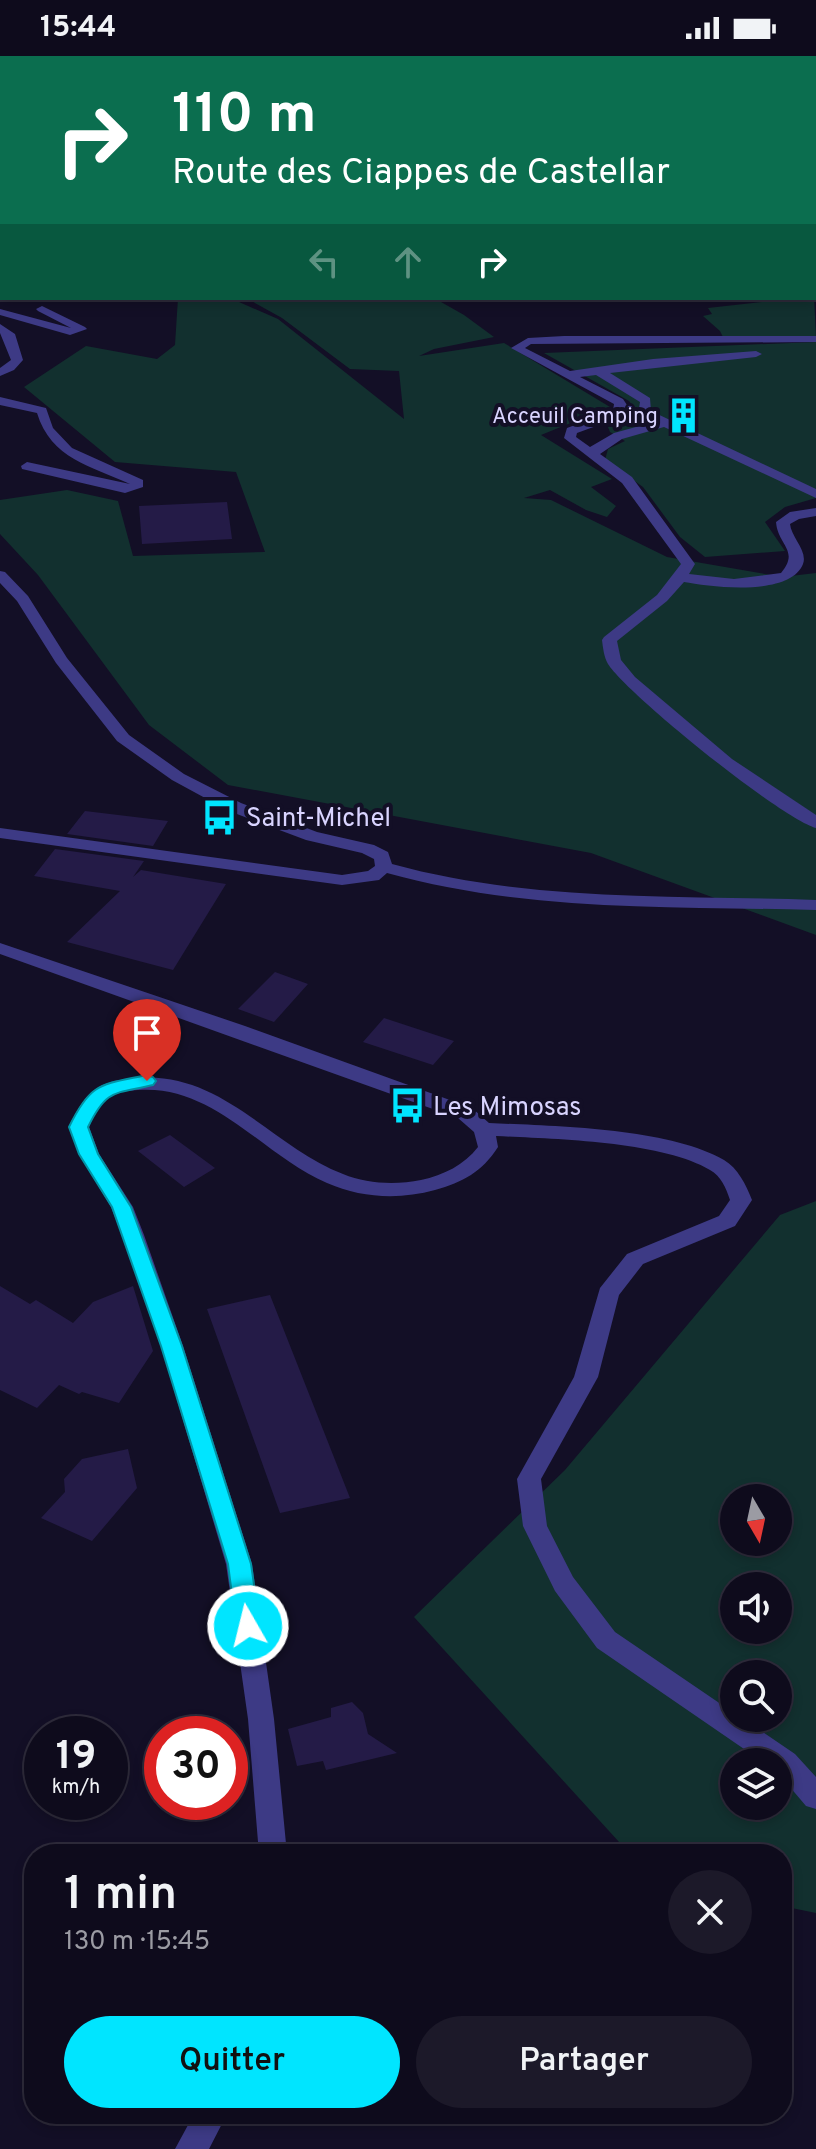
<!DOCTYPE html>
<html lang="fr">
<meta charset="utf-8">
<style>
body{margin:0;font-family:Overpass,sans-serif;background:#1c1929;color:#f1f3f6;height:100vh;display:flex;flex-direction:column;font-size:30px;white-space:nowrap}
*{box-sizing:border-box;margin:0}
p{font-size:26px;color:#9b9ba3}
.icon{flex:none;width:44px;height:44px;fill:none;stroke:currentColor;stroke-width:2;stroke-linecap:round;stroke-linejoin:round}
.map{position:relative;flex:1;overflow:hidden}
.sheet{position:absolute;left:24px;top:1788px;width:768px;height:280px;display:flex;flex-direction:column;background:#0e0b1c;border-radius:32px;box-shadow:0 4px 12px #0003,0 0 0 2px #2e2b3b}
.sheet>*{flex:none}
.top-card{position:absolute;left:0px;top:0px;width:816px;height:244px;box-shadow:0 4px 12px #0003,0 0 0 2px #2e2b3b;background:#0b6e4f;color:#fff;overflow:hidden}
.needle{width:52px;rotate:171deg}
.controls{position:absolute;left:720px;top:1428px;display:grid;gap:16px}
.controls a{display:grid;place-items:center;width:72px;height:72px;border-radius:50%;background:#0e0b1c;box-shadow:0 4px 12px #0003,0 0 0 2px #2e2b3b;font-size:40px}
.speed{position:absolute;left:24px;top:1660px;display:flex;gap:16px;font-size:40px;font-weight:700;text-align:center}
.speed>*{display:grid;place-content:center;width:104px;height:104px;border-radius:50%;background:#0e0b1c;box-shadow:0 4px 12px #0003,0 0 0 2px #2e2b3b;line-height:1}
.speed small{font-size:20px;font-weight:400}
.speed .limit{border:12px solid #d22;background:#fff;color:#111}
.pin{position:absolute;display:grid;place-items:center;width:68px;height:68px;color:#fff;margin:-82px -34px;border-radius:50% 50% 50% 0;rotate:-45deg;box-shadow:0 0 8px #0007}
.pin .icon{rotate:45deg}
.me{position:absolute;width:88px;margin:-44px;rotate:352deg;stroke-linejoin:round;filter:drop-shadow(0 0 6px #0008)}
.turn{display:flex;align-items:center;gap:28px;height:168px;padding:0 40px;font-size:36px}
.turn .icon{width:104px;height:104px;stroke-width:2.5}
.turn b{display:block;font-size:56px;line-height:68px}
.lanes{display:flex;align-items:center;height:76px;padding:0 40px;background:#0003;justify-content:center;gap:40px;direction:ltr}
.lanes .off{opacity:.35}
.round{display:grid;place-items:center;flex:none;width:84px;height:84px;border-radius:42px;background:#1c1929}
.head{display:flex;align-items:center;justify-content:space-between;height:136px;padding:0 40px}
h1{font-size:48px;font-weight:600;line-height:60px}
.action{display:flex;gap:16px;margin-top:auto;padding:16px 40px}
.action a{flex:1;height:92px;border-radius:48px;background:#00e5ff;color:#111;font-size:32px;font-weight:600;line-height:92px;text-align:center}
.action a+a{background:#1c1929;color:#f1f3f6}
.status{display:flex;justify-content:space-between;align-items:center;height:56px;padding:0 40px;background:#0e0b1c;direction:ltr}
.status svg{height:22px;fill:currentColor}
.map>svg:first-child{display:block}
.green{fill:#12302f;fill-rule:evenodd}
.building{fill:#241b47}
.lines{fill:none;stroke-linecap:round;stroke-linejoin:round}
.minor{fill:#3d3a85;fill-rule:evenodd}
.major{fill:#c25bff;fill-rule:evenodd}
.route{fill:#00e5ff;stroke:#0095a6;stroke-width:2}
.labels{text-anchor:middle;stroke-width:8;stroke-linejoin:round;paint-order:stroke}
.far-poi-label{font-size:22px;fill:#d9d4ff;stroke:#130f26;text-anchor:end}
.poi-label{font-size:26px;fill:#d9d4ff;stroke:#130f26;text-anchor:start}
</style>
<div class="status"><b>15:44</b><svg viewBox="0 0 49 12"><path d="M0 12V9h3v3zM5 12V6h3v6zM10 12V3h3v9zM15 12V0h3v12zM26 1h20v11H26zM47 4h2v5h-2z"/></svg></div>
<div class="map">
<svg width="816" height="2093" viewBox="0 0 816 2093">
<rect width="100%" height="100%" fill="#130f26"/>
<path class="green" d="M814 240 816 281 724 283 720 275 703 260 712 258 708 252Z
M178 242H230L278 263 404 363 399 315 350 313 282 262 246 242H434L464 259 494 281 434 293 419 300 504 287 610 351 541 379 612 423 591 431 616 450 607 461 586 454 550 434 524 442 551 444 667 501 782 521 816 517V879L591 797 228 729 149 669 38 519 0 478V444L67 434 118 445 133 500 265 496 236 416 115 406 24 331 86 290 157 303 175 289Z
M816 286V442L785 451 765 466 785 495 705 501 680 481 643 431 605 404 608 393 625 385 610 376 608 371 637 355 629 345 544 297Z
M816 1145V1857L782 1850V1798H630L414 1561 565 1414 780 1159ZM734 1442H778V1486H734ZM734 1530H778V1574H734ZM734 1618H778V1662H734ZM734 1706H778V1750H734Z"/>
<path class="building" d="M227 446 232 483 142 488 139 450Z
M85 755 168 765 153 790 67 778Z
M55 793 144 805 133 821 141 814 226 828 173 914 67 886 120 835 34 820Z
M275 916 308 928 274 966 238 953Z
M384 962 454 985 433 1009 363 986Z
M170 1079 215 1112 184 1131 138 1095Z
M0 1230 30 1248 36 1244 73 1267 93 1246 133 1230 153 1295 119 1347 82 1336 79 1338 59 1329 37 1352 0 1334Z
M270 1239 350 1442 280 1457 207 1253Z
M128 1393 137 1432 92 1485 41 1462 65 1436 64 1423 82 1403Z
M352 1646 363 1657 368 1678 397 1697 326 1714 323 1705 297 1710 288 1673 331 1661V1652Z"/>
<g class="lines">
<path class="minor" d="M87 0H95L96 2H88Z
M193 0H201L202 2H194Z
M397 0H406L407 2H398Z
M567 0H577L578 2H568Z
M0 11 2 12V19L0 18Z
M814 36H816V42H814Z
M0 100H2V106H0Z
M42 250 85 271 87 273 70 279 0 259V253L71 272 38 255 36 253Z
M0 268 15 278 23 304 14 314 0 320V312L11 304 0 277Z
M564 280H816V286L531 288 525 292 570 315 653 303 756 295 762 298 756 301 610 317 650 342 651 355 816 433V442L664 371 622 383 600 398 632 421 695 508 689 518 734 523 781 517C800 494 778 490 776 466L790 456 816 452V460L799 463 790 468C791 481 808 495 803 508 790 541 711 531 684 526L667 545 617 585 621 604 635 621 732 703 816 759V772C783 764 627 638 608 608 604 601 603 592 602 584L604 581 657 539 681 508 622 427 564 382 567 372 613 355 614 348 511 292 528 282ZM596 319 640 346 639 352 627 349 623 343 580 321ZM625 356 654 366 614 377 590 391 576 381 577 377 621 361Z
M0 341 46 352 53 372 72 392 143 424V431L125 437 22 413 21 410 27 406 130 428C91 410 51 403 37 357L0 349Z
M0 515 5 516 28 540 67 602 129 679 184 718 241 747 317 776 374 789 388 796 392 808C530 846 674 839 816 844V854C672 850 527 856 387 817L379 824 342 829 0 782V772L342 819 368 815 375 810 374 803 362 797 306 784 229 755 172 724 117 685 56 607 17 545 0 527Z
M0 887 245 970 472 1052 489 1067C554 1070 669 1072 724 1104 738 1112 746 1129 752 1144L735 1170 643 1208 619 1239 598 1321 541 1423 547 1470 573 1521 615 1576 734 1657V1662H742L795 1698 816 1721V1753L806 1750 778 1717V1706H763L597 1592 555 1535 523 1470 517 1423 574 1321 600 1232 627 1198 719 1160 730 1144C726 1132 721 1120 710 1114 661 1085 553 1083 496 1080L498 1091C482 1116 463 1126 435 1134 399 1144 361 1142 327 1127 263 1100 214 1028 138 1034 129 1035 117 1035 109 1041 99 1048 94 1060 89 1071L99 1098 133 1151 144 1179 183 1290 252 1508 274 1663 287 1798H259L248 1663 226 1508 161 1290 122 1179 111 1151 79 1098 69 1071C87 1035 96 1025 137 1022 222 1015 271 1090 343 1118 367 1128 396 1129 421 1124 444 1119 464 1109 478 1091L474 1076 458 1062 0 898Z
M194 2058H227L209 2093H175Z"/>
<path class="major" d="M816 14V20L814 21V15Z
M0 78H2V84H0Z"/>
</g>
<path class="route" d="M147 1019 153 1021 156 1025 153 1029C115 1038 107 1032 88 1071L98 1098 131 1151 182 1290 251 1508 260 1570 256 1577 248 1580 240 1577 236 1570 228 1508 161 1290 112 1151 79 1098 69 1071C91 1026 100 1029 147 1019Z"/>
<defs>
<symbol id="building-bare" viewBox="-9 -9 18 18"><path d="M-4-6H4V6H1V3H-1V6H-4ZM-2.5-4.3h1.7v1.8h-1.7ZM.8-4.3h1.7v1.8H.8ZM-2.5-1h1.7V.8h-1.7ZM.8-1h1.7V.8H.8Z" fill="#00e5ff" stroke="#130f26" stroke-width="2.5" paint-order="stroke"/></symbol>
<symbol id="bus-bare" viewBox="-9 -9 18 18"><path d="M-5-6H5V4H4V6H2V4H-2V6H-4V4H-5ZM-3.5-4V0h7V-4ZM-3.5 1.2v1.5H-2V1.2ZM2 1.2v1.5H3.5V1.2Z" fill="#00e5ff" stroke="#130f26" stroke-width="2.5" paint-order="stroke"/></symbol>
</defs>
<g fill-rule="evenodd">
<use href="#building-bare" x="658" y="334" width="51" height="51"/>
<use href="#bus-bare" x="194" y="736" width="51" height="51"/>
<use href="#bus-bare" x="382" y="1024" width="51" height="51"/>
</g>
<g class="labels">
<g class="far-poi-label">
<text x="658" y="367">Acceuil Camping</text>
</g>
<g class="poi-label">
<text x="246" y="770">Saint-Michel</text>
<text x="433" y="1059">Les Mimosas</text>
</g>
</g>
</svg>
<div class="controls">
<a><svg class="needle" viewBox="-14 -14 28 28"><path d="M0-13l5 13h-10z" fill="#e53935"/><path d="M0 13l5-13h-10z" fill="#9b9ba3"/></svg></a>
<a><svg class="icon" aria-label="sound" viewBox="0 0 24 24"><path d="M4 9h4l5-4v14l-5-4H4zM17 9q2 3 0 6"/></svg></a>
<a><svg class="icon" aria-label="search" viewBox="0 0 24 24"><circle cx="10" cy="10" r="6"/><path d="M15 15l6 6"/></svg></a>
<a><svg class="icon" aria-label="layers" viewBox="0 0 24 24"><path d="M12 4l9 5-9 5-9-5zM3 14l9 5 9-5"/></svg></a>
</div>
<div class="speed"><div>19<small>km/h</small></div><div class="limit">30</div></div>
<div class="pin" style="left:147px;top:1025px;background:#d93025"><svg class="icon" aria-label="arrive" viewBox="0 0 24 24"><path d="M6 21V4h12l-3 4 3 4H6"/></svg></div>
<svg class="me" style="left:248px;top:1570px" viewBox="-20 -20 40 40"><circle r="17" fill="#00e5ff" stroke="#fff" stroke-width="3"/><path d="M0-11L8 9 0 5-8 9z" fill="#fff"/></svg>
<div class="top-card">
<div class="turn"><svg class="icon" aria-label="right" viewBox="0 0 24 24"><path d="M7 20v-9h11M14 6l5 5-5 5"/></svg><div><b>110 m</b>Route des Ciappes de Castellar</div></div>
<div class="lanes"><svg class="icon off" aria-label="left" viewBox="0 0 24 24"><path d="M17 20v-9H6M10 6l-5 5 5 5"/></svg><svg class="icon off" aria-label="ahead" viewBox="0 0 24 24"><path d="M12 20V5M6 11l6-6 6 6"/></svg><svg class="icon" aria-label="right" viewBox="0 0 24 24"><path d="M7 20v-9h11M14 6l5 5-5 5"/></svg></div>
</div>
<section class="sheet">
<div class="head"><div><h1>1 min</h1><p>130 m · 15:45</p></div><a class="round"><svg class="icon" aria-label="close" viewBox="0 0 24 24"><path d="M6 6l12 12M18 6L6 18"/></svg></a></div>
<div class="action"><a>Quitter</a><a>Partager</a></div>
</section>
</div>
